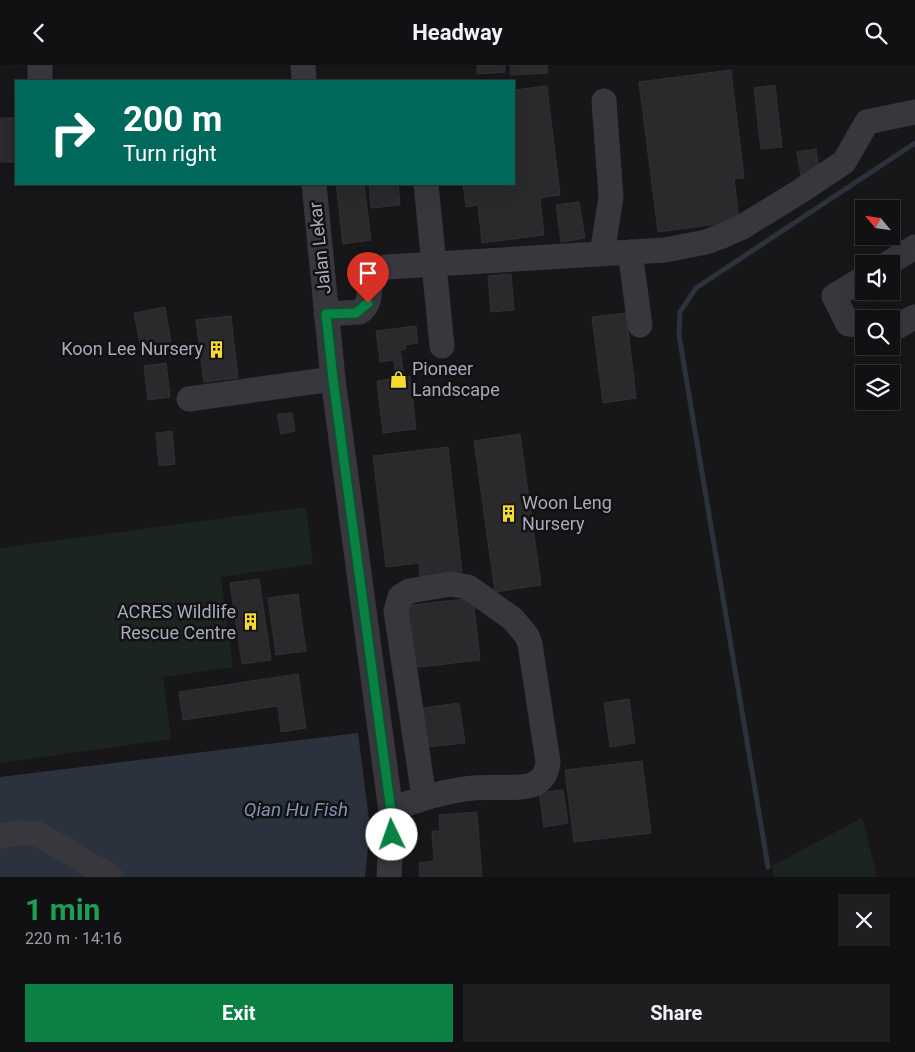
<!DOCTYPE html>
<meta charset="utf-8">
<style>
body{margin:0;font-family:Roboto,sans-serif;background:#1e1f21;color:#f1f3f6;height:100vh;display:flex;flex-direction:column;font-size:19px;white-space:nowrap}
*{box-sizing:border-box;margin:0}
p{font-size:16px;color:#9c9da0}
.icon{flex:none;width:28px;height:28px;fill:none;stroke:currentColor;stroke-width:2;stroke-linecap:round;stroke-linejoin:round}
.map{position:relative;height:812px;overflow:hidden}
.sheet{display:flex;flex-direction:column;background:#111113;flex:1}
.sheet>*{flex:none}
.top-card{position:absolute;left:15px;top:15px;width:500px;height:105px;border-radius:0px;box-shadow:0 5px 20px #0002,0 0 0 1px #303133;background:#00695c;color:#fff;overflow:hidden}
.needle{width:32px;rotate:299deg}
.fabs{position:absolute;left:855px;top:135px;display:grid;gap:10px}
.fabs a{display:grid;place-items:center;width:45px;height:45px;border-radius:0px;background:#111113;box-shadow:0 5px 20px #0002,0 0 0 1px #303133;font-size:25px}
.pin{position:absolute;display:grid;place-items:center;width:42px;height:42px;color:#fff;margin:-51px -21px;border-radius:50% 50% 50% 0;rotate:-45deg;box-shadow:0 0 5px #0007}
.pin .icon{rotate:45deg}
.me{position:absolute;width:55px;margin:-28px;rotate:357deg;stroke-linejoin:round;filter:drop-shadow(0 0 4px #0008)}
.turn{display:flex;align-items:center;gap:18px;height:105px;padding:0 25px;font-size:22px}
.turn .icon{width:65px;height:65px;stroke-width:2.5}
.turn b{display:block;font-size:35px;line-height:42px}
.round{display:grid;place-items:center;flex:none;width:52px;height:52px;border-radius:0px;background:#1e1f21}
.headline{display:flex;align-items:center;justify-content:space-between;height:85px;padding:0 25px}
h1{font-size:30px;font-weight:700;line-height:38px;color:#1e9e55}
.action{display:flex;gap:10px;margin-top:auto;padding:10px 25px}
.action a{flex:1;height:58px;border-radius:0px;background:#0b8043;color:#fff;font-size:20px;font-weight:700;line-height:58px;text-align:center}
.action a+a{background:#1e1f21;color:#f1f3f6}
header{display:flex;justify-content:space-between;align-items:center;height:65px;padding:0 25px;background:#111113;font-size:22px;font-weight:700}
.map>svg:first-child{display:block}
.green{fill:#1c241f}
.water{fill:#2c323d}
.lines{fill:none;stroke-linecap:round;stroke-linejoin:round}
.stream{stroke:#2c323d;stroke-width:5}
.building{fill:#2a2a2d;stroke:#313135}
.minor{stroke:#38373e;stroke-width:25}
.route-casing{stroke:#07532c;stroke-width:12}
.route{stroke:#0b8043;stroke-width:9}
.labels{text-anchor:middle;stroke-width:5;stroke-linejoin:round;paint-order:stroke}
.street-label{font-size:18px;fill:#a8aab9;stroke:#121214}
.poi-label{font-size:18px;fill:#a8aab9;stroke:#121214;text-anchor:end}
.water-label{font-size:19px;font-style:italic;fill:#7f91b5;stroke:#121214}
</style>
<header><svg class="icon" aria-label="back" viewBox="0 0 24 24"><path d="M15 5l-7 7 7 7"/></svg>Headway<svg class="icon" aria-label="search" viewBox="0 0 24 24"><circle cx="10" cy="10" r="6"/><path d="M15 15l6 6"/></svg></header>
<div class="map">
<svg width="915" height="812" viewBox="0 0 915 812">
<rect width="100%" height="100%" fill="#171719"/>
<path class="green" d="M306 442 313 499 221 512 233 602 163 612 171 674 0 698V483Z
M862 753 877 812H774L772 801Z"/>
<path class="water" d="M358 668 370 763 365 812H0V712Z"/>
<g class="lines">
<path class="stream" d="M768 802 679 270 680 247 696 223 915 78"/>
</g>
<path class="building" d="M477 0H505V7L477 9Z
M510 0H547L548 8 511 10Z
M731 5 744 113 734 114 739 156 658 167 639 17Z
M775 20 782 82 761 84 754 23Z
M547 21 560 130 540 133 544 170 482 178 478 140 466 142 463 119H514V25Z
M0 53H15V97H0Z
M816 84 819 108 801 111 797 87Z
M336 119H364L371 175 343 179Z
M369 119H398L400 140 371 143Z
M579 137 585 173 561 177 556 140Z
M511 209 514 245 491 247 488 211Z
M165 242 171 277 141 283 134 248Z
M626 248 636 333 603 338 592 252Z
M231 251 238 313 204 317 196 255Z
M416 261 418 278 405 280 406 284 400 285 404 312 410 311 416 364 383 368 377 316 396 313 394 295 380 297 376 266Z
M166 298 170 332 148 335 144 301Z
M292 348 295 366 281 369 277 349Z
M172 366 175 399 159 401 156 368Z
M520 369 541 520 495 527 474 376Z
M448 382 462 507 420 512 419 498 386 502 373 391Z
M259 514 271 595 242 599 230 518Z
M298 529 306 586 276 590 268 533Z
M473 533 480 595 411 603 404 541Z
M298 609 306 663 281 667 278 641 183 655 179 627Z
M629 634 635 678 610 682 604 638Z
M459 638 465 678 427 682 422 643Z
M642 696 651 768 574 777 565 705Z
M563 725 568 758 544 762 539 728Z
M477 747 482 812H420L419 798 434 796 432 766H440L439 750Z"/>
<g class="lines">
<path class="minor" d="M40 0V16
M303 0 304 16
M314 119 333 314 392 754 389 812
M426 119 442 281
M630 187 640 260
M602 189 611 132 604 36
M887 199 915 182
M864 213 834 231 848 259 864 260
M326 249 360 247C378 233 360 213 386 202L665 185 706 177 722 171 742 162 799 127 844 97 867 57 915 47
M891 262H897L914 252
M189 334 333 314
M391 745C418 734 443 726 473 723 487 721 523 725 534 719 543 715 547 706 548 697L530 579 527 571 513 554 468 522 451 519 409 526 400 532 396 546 424 732
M0 771 20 768 38 769 111 812"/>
</g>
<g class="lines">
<defs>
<path id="route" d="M368 238 356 248 326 249 333 314 392 754V770"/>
</defs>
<use href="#route" class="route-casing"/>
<use href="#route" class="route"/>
</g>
<defs>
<symbol id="building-bare" viewBox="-9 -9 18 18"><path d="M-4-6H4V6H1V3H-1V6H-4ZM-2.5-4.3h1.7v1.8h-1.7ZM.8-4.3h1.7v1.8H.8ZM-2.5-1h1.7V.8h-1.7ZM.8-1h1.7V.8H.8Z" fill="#f6da31" stroke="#121214" stroke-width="2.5" paint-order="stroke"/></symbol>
<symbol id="shop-bare" viewBox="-9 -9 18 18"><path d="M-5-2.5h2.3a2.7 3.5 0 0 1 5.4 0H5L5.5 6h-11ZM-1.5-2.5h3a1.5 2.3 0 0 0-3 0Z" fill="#f6da31" stroke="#121214" stroke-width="2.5" paint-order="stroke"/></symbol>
</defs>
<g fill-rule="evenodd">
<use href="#building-bare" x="204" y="272" width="25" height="25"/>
<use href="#shop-bare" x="386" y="302" width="25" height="25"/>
<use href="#building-bare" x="496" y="436" width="25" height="25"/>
<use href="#building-bare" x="238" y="544" width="25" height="25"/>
</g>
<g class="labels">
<g class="street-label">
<text transform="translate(320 183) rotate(-96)" y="6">Jalan Lekar</text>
</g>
<g class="poi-label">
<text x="203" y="290">Koon Lee Nursery</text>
<text x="412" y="310" text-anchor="start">Pioneer<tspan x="412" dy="21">Landscape</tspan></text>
<text x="522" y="444" text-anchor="start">Woon Leng<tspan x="522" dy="21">Nursery</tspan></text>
<text x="236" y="553">ACRES Wildlife<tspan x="236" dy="21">Rescue Centre</tspan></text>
</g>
<g class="water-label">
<text x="296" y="751">Qian Hu Fish</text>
</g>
</g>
</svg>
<div class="fabs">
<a><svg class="needle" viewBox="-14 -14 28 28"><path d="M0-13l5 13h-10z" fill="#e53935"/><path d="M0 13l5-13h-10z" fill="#9c9da0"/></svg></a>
<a><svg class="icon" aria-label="sound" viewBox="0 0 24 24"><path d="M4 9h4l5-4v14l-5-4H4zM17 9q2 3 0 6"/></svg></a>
<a><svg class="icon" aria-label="search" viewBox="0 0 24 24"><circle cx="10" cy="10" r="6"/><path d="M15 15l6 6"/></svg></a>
<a><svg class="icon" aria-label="layers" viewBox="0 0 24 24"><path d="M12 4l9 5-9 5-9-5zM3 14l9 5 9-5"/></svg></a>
</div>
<div class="pin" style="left:368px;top:238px;background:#d93025"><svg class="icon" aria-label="arrive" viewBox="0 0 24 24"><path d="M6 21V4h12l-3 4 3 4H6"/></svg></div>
<svg class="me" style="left:392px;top:770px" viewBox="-20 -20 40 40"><circle r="19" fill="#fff"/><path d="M0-13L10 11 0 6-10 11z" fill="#0b8043"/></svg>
<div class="top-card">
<div class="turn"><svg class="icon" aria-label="right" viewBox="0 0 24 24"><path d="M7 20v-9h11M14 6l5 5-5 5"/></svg><div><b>200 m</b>Turn right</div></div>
</div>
</div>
<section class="sheet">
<div class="headline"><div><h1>1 min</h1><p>220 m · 14:16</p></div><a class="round"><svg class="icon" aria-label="close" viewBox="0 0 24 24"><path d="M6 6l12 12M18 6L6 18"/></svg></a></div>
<div class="action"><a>Exit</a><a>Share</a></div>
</section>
